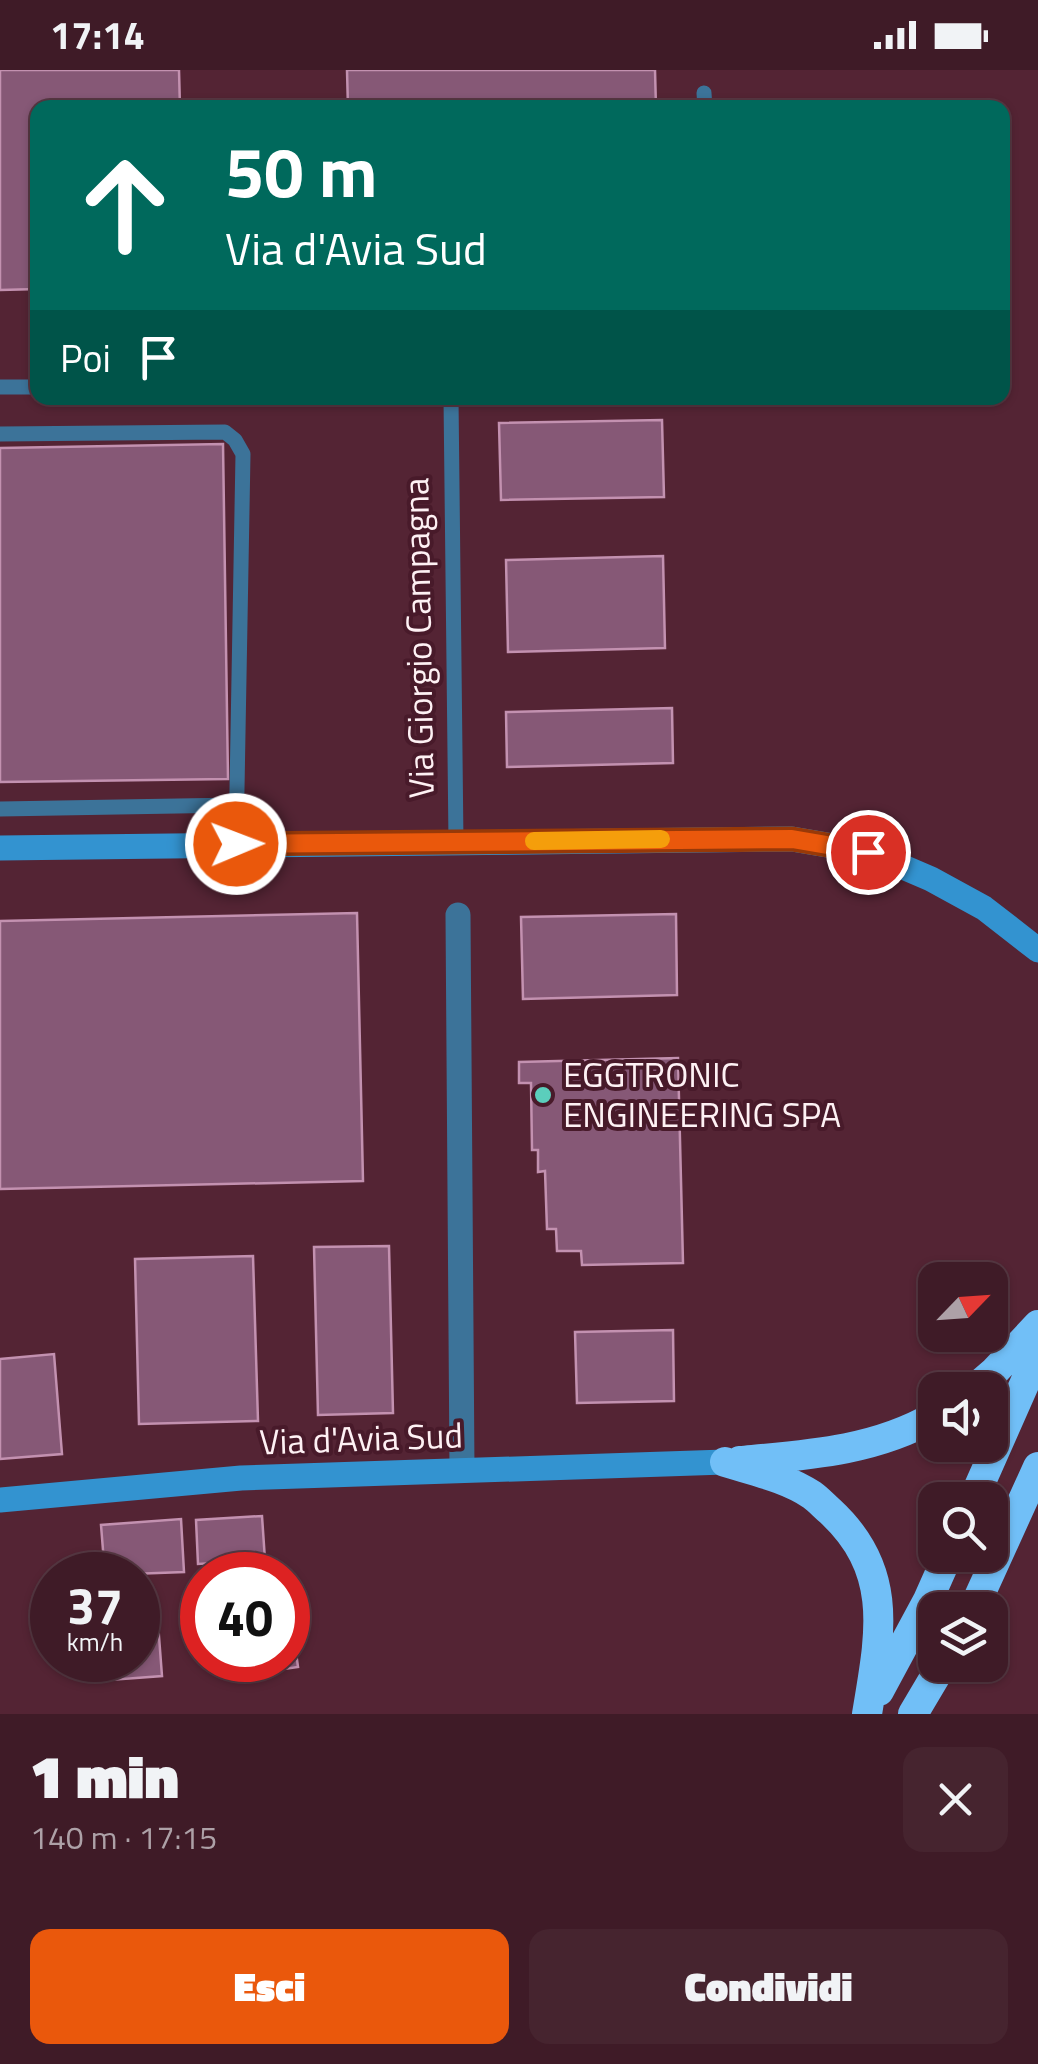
<!DOCTYPE html>
<html lang="it">
<meta charset="utf-8">
<style>
body{margin:0;font-family:"Titillium Web",sans-serif;background:#46242f;color:#f1f3f6;height:100vh;display:flex;flex-direction:column;font-size:38px;white-space:nowrap}
*{box-sizing:border-box;margin:0}
p{font-size:32px;color:#ada1a7}
.icon{flex:none;width:55px;height:55px;fill:none;stroke:currentColor;stroke-width:2;stroke-linecap:round;stroke-linejoin:round}
.map{position:relative;height:1644px;overflow:hidden}
.panel{display:flex;flex-direction:column;background:#3f1b27;flex:1}
.panel>*{flex:none}
.top-card{position:absolute;left:30px;top:30px;width:980px;height:305px;border-radius:20px;box-shadow:0 2px 8px #0004,0 0 0 2px #583944;background:#00695c;color:#fff;overflow:hidden}
.needle{width:65px;rotate:65deg}
.buttons{position:absolute;left:918px;top:1192px;display:grid;gap:20px}
.buttons a{display:grid;place-items:center;width:90px;height:90px;border-radius:20px;background:#3f1b27;box-shadow:0 2px 8px #0004,0 0 0 2px #583944;font-size:50px}
.speed{position:absolute;left:30px;top:1482px;display:flex;gap:20px;font-size:50px;font-weight:700;text-align:center}
.speed>*{display:grid;place-content:center;width:130px;height:130px;border-radius:50%;background:#3f1b27;box-shadow:0 2px 8px #0004,0 0 0 2px #583944;line-height:1}
.speed small{font-size:25px;font-weight:400}
.speed .limit{border:15px solid #d22;background:#fff;color:#111}
.pin{position:absolute;display:grid;place-items:center;width:85px;height:85px;color:#fff;margin:-42px;border:5px solid #fff;border-radius:50%;box-shadow:0 2px 10px #0007}
.me{position:absolute;width:110px;margin:-55px;rotate:89deg;stroke-linejoin:round;filter:drop-shadow(0 0 8px #0008)}
.turn{display:flex;align-items:center;gap:35px;height:210px;padding:0 30px;font-size:45px}
.turn .icon{width:130px;height:130px;stroke-width:2.5}
.turn b{display:block;font-size:70px;line-height:85px}
.then{display:flex;align-items:center;height:95px;padding:0 30px;background:#0003;gap:20px;font-size:38px}
.round{display:grid;place-items:center;flex:none;width:105px;height:105px;border-radius:20px;background:#46242f}
.summary{display:flex;align-items:center;justify-content:space-between;height:170px;padding:0 30px}
h1{font-size:60px;font-weight:800;line-height:75px}
.cta{display:flex;gap:20px;margin-top:auto;padding:20px 30px}
.cta a{flex:1;height:115px;border-radius:20px;background:#ea580c;color:#fff;font-size:40px;font-weight:800;line-height:115px;text-align:center}
.cta a+a{background:#46242f;color:#f1f3f6}
.status{display:flex;justify-content:space-between;align-items:center;height:70px;padding:0 50px;background:#3f1b27;direction:ltr}
.status svg{height:28px;fill:currentColor}
.map>svg:first-child{display:block}
.building{fill:#865876;stroke:#c391b0;stroke-width:2.5}
.lines{fill:none;stroke-linecap:round;stroke-linejoin:round}
.lane{stroke:#3c7399;stroke-width:15}
.street{stroke:#3c7399;stroke-width:25}
.secondary{stroke:#3393d0;stroke-width:25}
.highway{stroke:#71bff7;stroke-width:30}
.route-casing{stroke:#983908;stroke-width:25}
.route{stroke:#ea580c;stroke-width:18}
.slow{stroke:#f59e0b;stroke-width:18}
.poi-dot{fill:#5bcebc;stroke:#481a2a;stroke-width:4}
.labels{text-anchor:middle;stroke-width:8;stroke-linejoin:round;paint-order:stroke}
.street-label{font-size:35px;fill:#fef1f4;stroke:#481a2a}
.poi-label{font-size:35px;fill:#fef1f4;stroke:#481a2a;text-anchor:start}
</style>
<div class="status"><b>17:14</b><svg viewBox="0 0 49 12"><path d="M0 12V9h3v3zM5 12V6h3v6zM10 12V3h3v9zM15 12V0h3v12zM26 1h20v11H26zM47 4h2v5h-2z"/></svg></div>
<div class="map">
<svg width="1038" height="1644" viewBox="0 0 1038 1644">
<rect width="100%" height="100%" fill="#542434"/>
<path class="building" d="M0 0H179L180 38H38V219L0 220Z
M347 0H655L656 38H348Z
M662 350 664 427 501 430 499 353Z
M223 374 228 709 0 712V378Z
M663 486 665 578 508 582 506 490Z
M672 638 673 693 507 697 506 642Z
M357 843 363 1111 0 1119V851Z
M676 844 677 925 523 929 521 847Z
M678 988 683 1193 582 1195 581 1181H557L556 1159H547L545 1101 538 1102V1080H532L531 1013H519V992Z
M389 1176 393 1343 318 1345 314 1177Z
M253 1186 258 1351 139 1354 135 1189Z
M673 1260 674 1331 577 1333 575 1262Z
M54 1284 62 1384 0 1389V1289Z
M262 1446 265 1490 198 1494 196 1450Z
M181 1449 184 1502 105 1505 101 1455Z
M158 1553 162 1606 110 1610 108 1590H138V1555Z
M292 1554 298 1597 256 1603 254 1590H288V1555Z"/>
<g class="lines">
<path class="lane" d="M704 23 705 38
M0 317H38
M451 328 456 772
M0 364 225 362 235 370 243 384 236 775
M0 739 237 735"/>
<path class="street" d="M458 845 462 1400"/>
<path class="secondary" d="M0 778 792 769 868 782 931 809 984 838 1038 880
M0 1430 241 1408 725 1392"/>
<path class="highway" d="M973 1320 995 1301 1038 1255
M740 1391C807 1385 875 1381 935 1346
M725 1392C754 1401 787 1408 812 1425 819 1430 824 1436 830 1441 895 1501 880 1565 867 1644
M973 1430 1038 1283
M973 1540 1038 1397
M879 1621 928 1530 948 1485
M913 1644 942 1595"/>
</g>
<g class="lines">
<defs>
<path id="route" d="M236 774 792 769 868 782"/>
</defs>
<use href="#route" class="route-casing"/>
<use href="#route" class="route"/>
<path class="slow" d="M534 771 661 769"/>
</g>
<circle class="poi-dot" cx="543" cy="1025" r="10"/>
<g class="labels">
<g class="street-label">
<text transform="translate(419 568) rotate(-91)" y="12">Via Giorgio Campagna</text>
<text transform="translate(361 1369) rotate(-2)" y="12">Via d'Avia Sud</text>
</g>
<g class="poi-label">
<text x="563" y="1017">EGGTRONIC<tspan x="563" dy="40">ENGINEERING SPA</tspan></text>
</g>
</g>
</svg>
<div class="buttons">
<a><svg class="needle" viewBox="-14 -14 28 28"><path d="M0-13l5 13h-10z" fill="#e53935"/><path d="M0 13l5-13h-10z" fill="#ada1a7"/></svg></a>
<a><svg class="icon" aria-label="sound" viewBox="0 0 24 24"><path d="M4 9h4l5-4v14l-5-4H4zM17 9q2 3 0 6"/></svg></a>
<a><svg class="icon" aria-label="search" viewBox="0 0 24 24"><circle cx="10" cy="10" r="6"/><path d="M15 15l6 6"/></svg></a>
<a><svg class="icon" aria-label="layers" viewBox="0 0 24 24"><path d="M12 4l9 5-9 5-9-5zM3 14l9 5 9-5"/></svg></a>
</div>
<div class="speed"><div>37<small>km/h</small></div><div class="limit">40</div></div>
<div class="pin" style="left:868px;top:782px;background:#d93025"><svg class="icon" aria-label="arrive" viewBox="0 0 24 24"><path d="M6 21V4h12l-3 4 3 4H6"/></svg></div>
<svg class="me" style="left:236px;top:774px" viewBox="-20 -20 40 40"><circle r="17" fill="#ea580c" stroke="#fff" stroke-width="3"/><path d="M0-11L8 9 0 5-8 9z" fill="#fff"/></svg>
<div class="top-card">
<div class="turn"><svg class="icon" aria-label="ahead" viewBox="0 0 24 24"><path d="M12 20V5M6 11l6-6 6 6"/></svg><div><b>50 m</b>Via d'Avia Sud</div></div>
<div class="then">Poi<svg class="icon" aria-label="arrive" viewBox="0 0 24 24"><path d="M6 21V4h12l-3 4 3 4H6"/></svg></div>
</div>
</div>
<section class="panel">
<div class="summary"><div><h1>1 min</h1><p>140 m · 17:15</p></div><a class="round"><svg class="icon" aria-label="close" viewBox="0 0 24 24"><path d="M6 6l12 12M18 6L6 18"/></svg></a></div>
<div class="cta"><a>Esci</a><a>Condividi</a></div>
</section>
